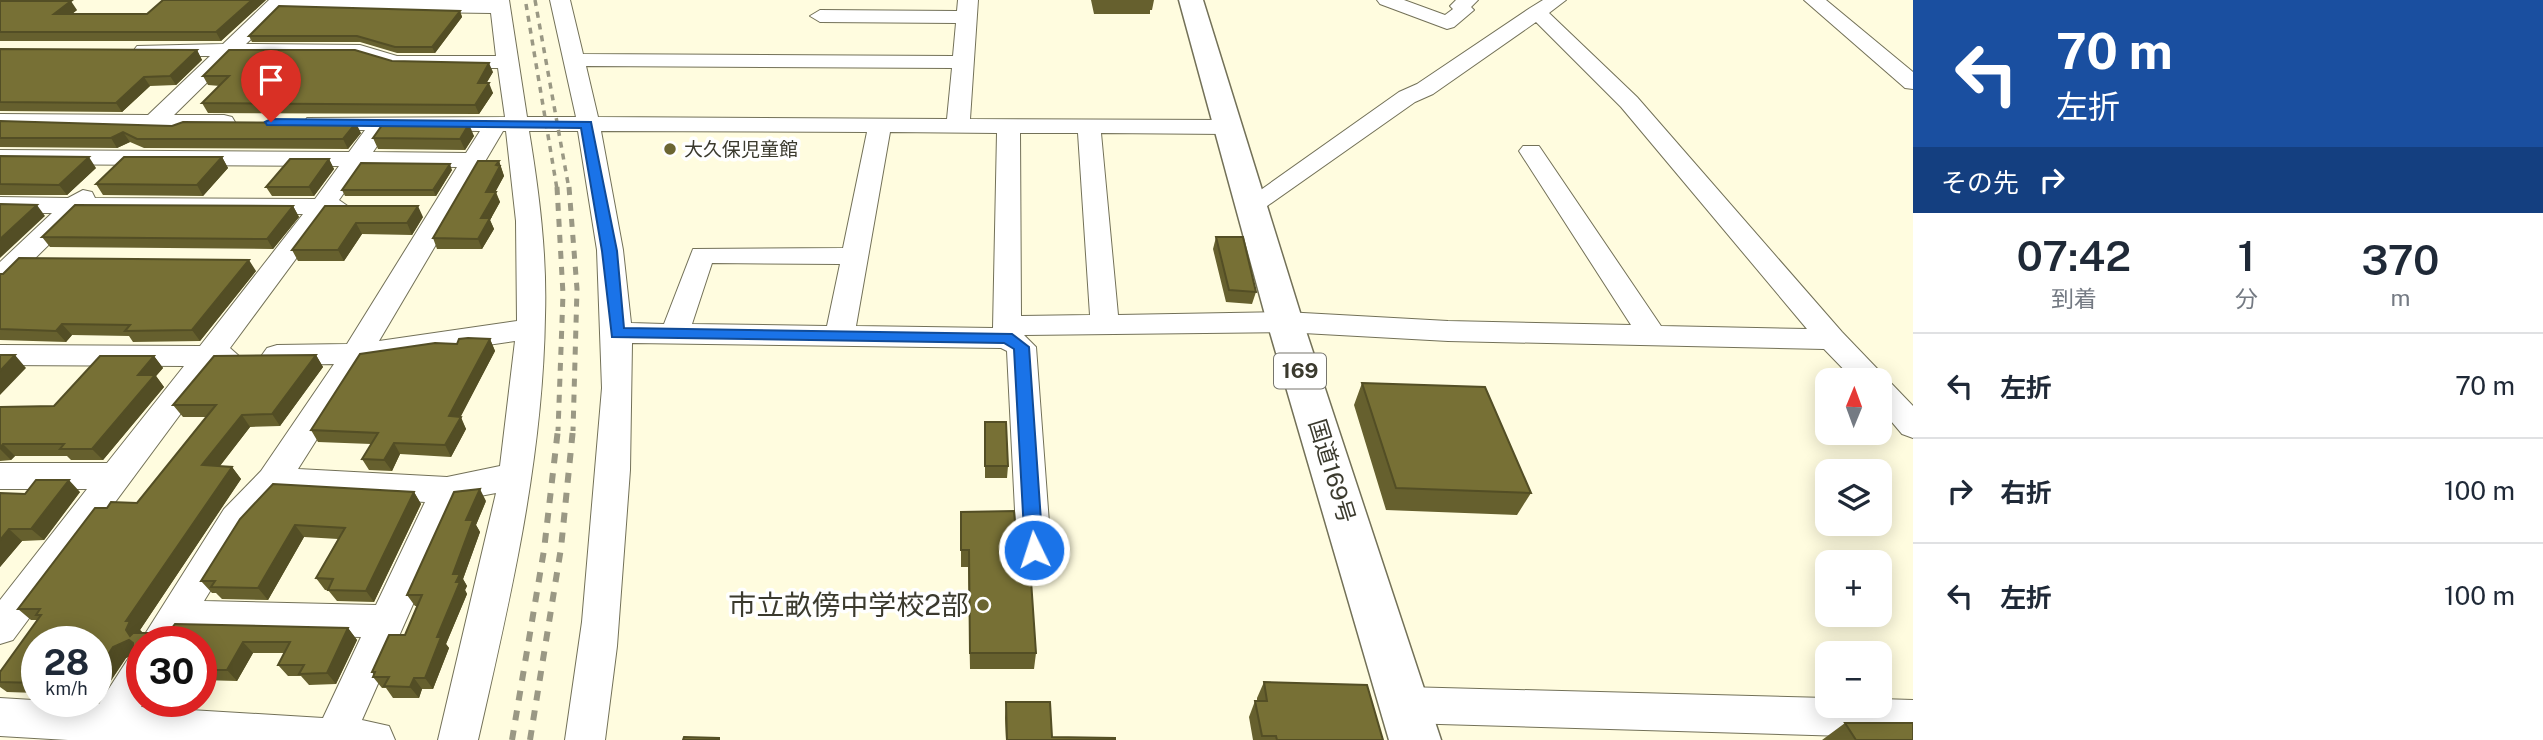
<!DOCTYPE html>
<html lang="ja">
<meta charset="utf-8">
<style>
body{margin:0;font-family:"Public Sans","Noto Sans JP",sans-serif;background:#f6f6f7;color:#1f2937;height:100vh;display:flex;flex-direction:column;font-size:26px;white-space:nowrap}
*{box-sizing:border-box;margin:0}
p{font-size:23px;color:#747a83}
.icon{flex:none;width:38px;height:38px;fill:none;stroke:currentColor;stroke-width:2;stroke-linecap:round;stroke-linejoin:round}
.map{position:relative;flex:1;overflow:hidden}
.details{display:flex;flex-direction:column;background:#fff;width:630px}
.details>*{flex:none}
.banner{background:#1a4fa0;color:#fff;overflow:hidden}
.needle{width:46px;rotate:1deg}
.controls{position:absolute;left:1815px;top:368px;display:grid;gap:14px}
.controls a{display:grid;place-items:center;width:77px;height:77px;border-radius:14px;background:#fff;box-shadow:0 4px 18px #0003;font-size:35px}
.speed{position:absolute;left:21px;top:626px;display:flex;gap:14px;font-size:35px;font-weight:700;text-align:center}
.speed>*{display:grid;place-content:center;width:91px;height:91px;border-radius:50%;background:#fff;box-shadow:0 4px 18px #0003;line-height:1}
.speed small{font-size:18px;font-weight:400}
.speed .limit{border:10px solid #d22;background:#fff;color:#111}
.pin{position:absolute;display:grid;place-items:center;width:60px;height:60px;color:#fff;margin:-72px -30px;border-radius:50% 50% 50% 0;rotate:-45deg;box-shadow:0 0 7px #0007}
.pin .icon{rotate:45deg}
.me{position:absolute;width:77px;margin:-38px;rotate:356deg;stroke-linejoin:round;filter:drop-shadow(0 0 5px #0008)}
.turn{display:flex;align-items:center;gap:24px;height:147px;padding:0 28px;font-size:32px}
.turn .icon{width:91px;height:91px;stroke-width:2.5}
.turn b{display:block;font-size:49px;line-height:60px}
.then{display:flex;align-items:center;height:66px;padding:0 28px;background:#0003;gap:14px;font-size:26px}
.eta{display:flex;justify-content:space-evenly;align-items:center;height:119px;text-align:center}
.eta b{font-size:42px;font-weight:600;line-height:49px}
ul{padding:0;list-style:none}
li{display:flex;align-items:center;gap:21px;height:105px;padding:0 28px;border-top:2px solid #e0e1e3}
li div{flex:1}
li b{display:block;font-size:26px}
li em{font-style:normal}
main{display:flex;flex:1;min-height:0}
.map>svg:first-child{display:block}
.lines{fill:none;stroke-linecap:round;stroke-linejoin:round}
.minor-casing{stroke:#737158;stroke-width:2}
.highway-casing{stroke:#737158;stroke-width:3}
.minor{fill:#fff;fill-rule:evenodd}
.highway{fill:#fff;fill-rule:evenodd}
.rail-far2{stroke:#9a9884;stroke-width:3.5;stroke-dasharray:6 6;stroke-linecap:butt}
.rail-far1{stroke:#9a9884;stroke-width:5;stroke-dasharray:8 8;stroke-linecap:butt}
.rail{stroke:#9a9884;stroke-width:6;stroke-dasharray:10 10;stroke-linecap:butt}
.wall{fill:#66602e}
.shaded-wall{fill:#534e25}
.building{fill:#777035;stroke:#534e25;stroke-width:2}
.route{fill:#1a73e8;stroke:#114b97;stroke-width:2}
.poi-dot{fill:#6b6532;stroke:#fff;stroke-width:2.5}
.labels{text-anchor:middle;stroke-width:7;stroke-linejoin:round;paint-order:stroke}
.far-poi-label{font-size:19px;fill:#3b3a2e;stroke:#fff;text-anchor:start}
.shield{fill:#fff;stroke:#76756d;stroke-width:2}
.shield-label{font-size:21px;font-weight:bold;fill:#3b3a2e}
.street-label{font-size:23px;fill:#3b3a2e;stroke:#fff}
.near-poi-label{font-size:28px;fill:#3b3a2e;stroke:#fff;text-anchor:end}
</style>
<main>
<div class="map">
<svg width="1913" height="740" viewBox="0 0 1913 740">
<rect width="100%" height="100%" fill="#fffcdf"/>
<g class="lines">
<defs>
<path id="minor" d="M269 0H509L527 117H576L550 0H570L583 54 953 56 956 23 820 22 810 16 820 10 957 11 958 0H978L970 119 1226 120 1237 127 1226 134 1101 133 1118 315 1285 312 1448 321 1631 325 1519 151 1523 146H1539L1661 326 1807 329 1621 107 1536 22 1433 94 1415 102 1260 211H1242L1238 206 1399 92 1417 84 1530 8 1543 0H1566L1549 13 1637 97 1842 332 1913 406V438L1902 434 1880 408V380H1854L1824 349 1448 341 1285 332 1024 335 1036 347 1051 550 1046 560 1034 564 1022 560 1017 550 1007 351 1001 348 632 343 630 470 617 646 605 740H565L582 622 602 388 597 250 578 131H529C539 192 547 254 545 316 543 460 510 600 478 740H438L496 493 459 500 362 720 389 726 395 740H68L0 736V698L99 704 128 659 142 654V702H144L141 707 323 718 361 637 185 633 179 642H142V645L140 642 224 509 261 471 334 364 277 365 267 362 262 355 267 348 277 345 347 344 457 167 363 166 339 200 349 207 345 212 329 214 230 348 239 356 234 363 216 366 13 640 0 644V600L87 489H0V463H107L184 366 0 365V345L200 346 303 214 81 213 10 283 0 286V262L52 213H0V197L68 198 83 190 92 192 95 198 315 199 339 166 0 164V150L349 152 365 130H315L307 128 304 123 307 118 505 117 498 68H396L359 57H233L174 115H224L232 117 235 122 232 127 0 128V114L148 115 210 56H144L137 54 134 50 137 46 223 44ZM281 10 491 13 496 56H397L360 45 246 44ZM586 66 952 68 947 119 598 117ZM388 130 480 131 466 153 373 152ZM503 131H506L516 221 517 321 379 341ZM601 131 867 132 843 248 693 249 664 324 631 323 623 250ZM890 132 997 133 993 328 856 326ZM1020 133H1078L1090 315 1021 316ZM712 263 840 264 827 326 692 324ZM515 341 500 466 447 477 298 469 365 363ZM281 493 425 502 376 605 204 601 248 529Z
M1377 0H1404L1445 15 1453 9 1450 6 1456 0H1478L1471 7 1474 10 1454 27 1447 29 1380 4Z
M1804 0H1826L1913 72V89L1905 88Z
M1405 687 1827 698V705H1880V699L1913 700V738L1405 723 1391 718 1385 705 1391 692Z"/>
<path id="highway" d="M1179 0H1203L1303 322 1441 740H1389L1267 322Z"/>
</defs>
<use href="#minor" class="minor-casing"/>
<use href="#highway" class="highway-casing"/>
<use href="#minor" class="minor"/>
<use href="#highway" class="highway"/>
<path class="rail-far2" d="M535 0 569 189
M526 4 557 189"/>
<path class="rail-far1" d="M557 187 563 294 558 431
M569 187 577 289 573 431"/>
<path class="rail" d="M512 740 544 550 558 429
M530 740 561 548 573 429"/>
</g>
<path class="wall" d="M266 0 221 41H0V1L77 10 72 14H147Z
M1091 0H1154L1152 10H1150V14H1094Z
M460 11 462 17 435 53H397L360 42H252L249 36Z
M0 49 197 50 202 60 176 85 150 86 122 112 0 111Z
M392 61 493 72 486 83 493 93 479 114 208 113 202 103 220 86 208 85 203 76Z
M0 121 361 133 348 149 144 148 130 142 117 148 0 147Z
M462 121 474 136 465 150 378 149 373 138Z
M0 156 96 168 67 195H0Z
M222 157 228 168 203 196 103 195 96 184Z
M329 159 334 169 314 196H272L266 187Z
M499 161 504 176 495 192 500 202 490 220 494 229 482 249H437L433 238Z
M452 170 436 196H345L342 190Z
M293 206 299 217 273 249 50 247 42 237Z
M325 206 423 217 412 235 362 234 344 261H298L292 250Z
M1216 237 1256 292 1252 304 1226 302 1213 249Z
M256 271 200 341 133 342 129 336 72 335 66 342 0 340V274Z
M490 339 495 351 460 417 466 429 451 457 400 454 392 471 369 470 362 459 371 444 318 442 311 430 457 344Z
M316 355 323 367 280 426 250 427 220 466 232 467 241 479 140 630 142 632 141 633H168L348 628 357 640 336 684 309 685 301 676H288L278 665 284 653H253L237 681 201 680V642H142V674L132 666 133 655 126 658 106 688H96V642H37V693L7 692 0 687V672L38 620H31L18 609 107 508 137 503 207 417H183L173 405Z
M154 356 163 368 156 376 164 387 103 460H71L67 456H15L11 460 0 461V407L54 406Z
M1362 383 1531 493 1517 515 1386 510 1354 405Z
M985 422 1008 466 1007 478H985Z
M80 492 44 540 22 541 0 567V493L25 494Z
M414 492 421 504 374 602 337 601 328 590H325L316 578 338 539 304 537 268 600 222 599 216 593H212L201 581 240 519Z
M486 501 476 525 480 532 463 579 467 586 465 590 467 594 446 644 449 648 433 689H422L419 698H393L386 688H382L373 677 374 675 372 672 405 635 417 606H415L407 595Z
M961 512 1016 533 1036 653 1034 669H970L968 567H961Z
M1264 682 1383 740H1253L1249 717 1255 701H1257V698Z
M1006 702 1052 737 1115 740H1006L1005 718Z
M1845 723 1913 740H1822Z"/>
<path class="shaded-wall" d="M252 0H266L221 41 216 32Z
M71 1 77 10 60 23 54 14Z
M460 11 462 17 435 53 432 47Z
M197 50 202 60 176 85 170 76Z
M489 63 493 72 481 93 478 83Z
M144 77 150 86 122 112 116 103Z
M489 83 493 93 479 114 475 105Z
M462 121 466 129 469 124 474 136 465 150 460 139 461 124Z
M356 123 361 133 348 149 343 139Z
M123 132 130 142 117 148 111 138Z
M89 157 96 168 67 195 59 185Z
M222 157 228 168 203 196 197 185Z
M329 159 334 169 314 196 309 187Z
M499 161 504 176 490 202 486 192Z
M450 164 452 170 436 196 433 190Z
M496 192 500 202 490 220 494 229 482 249 478 239 481 218Z
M37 205 45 216 0 258V239Z
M293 206 299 217 273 249 267 239Z
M418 206 423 217 412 235 407 223Z
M356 223 362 234 344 261 338 250Z
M249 260 256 271 200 341 192 330Z
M62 324 72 335 66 342 56 331Z
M490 339 495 351 458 422 461 417 466 429 451 457 445 445 449 416Z
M15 355 26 368 0 395V371Z
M316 355 323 367 280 426 272 414Z
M154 356 163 368 156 376 164 387 103 460 92 449 138 375Z
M242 415 250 427 212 476 202 465Z
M394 443 400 454 392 471 384 460Z
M3 444 15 456 11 460 0 449Z
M232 467 241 479 140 630 142 632 138 641 130 636 126 630V621Z
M69 480 80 492 44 540 31 529Z
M480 489 486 501 476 525 480 532 463 579 467 586 465 590 467 594 446 644 449 648 433 689 425 678 437 637 466 520Z
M414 492 421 504 374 602 366 591Z
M295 525 304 537 268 600 258 588Z
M9 529 22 541 0 567V540Z
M348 628 357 640 336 684 327 673Z
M129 640 141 652 126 658 106 688 96 680V673L113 647Z
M243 642 253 653 237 681 227 670Z
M414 678 422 689 419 698 410 687Z"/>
<path class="building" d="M163 0H252L216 32H0V1H71L54 14H147Z
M279 6 460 11 432 47H395L357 36H249Z
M0 49 197 50 170 76 144 77 116 103 0 102Z
M229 50H355L392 61 489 63 478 83H489L475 105 202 103 229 76H203Z
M0 121 172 126 183 122 356 123 343 139H137L123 132 111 138H0Z
M385 121H462L461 124H469L460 139 373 138Z
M0 156 89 157 59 185 0 184Z
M124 157H222L197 185 96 184Z
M290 159H329L309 187H266Z
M478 161H499L496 165 500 166 486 192H496L481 218H490L478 239 433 238Z
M361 163 450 164 433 190H342Z
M0 204 37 205 0 239Z
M75 205 293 206 267 239 42 237Z
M325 206H418L407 223H356L338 250H292Z
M1216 237H1243L1256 292 1229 290Z
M19 258 249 260 192 330 125 331 130 325 62 324 56 331 0 329V274H3Z
M468 338 490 339 449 416 461 417 445 445 394 443 384 460 362 459 378 433 311 430 360 354 435 343 457 344 459 339Z
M0 355H15L0 371Z
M316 355 272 414 242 415 202 465 232 467 126 621H130L126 630 130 636 133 633H168L175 624 348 628 327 673 299 674 304 665H278L290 642H243L227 670H201V642H142V666H132L133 643 129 640 113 647 96 673V642H37V683L0 682V672L41 615H36L40 609H18L95 508H107L111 502 137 503 216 405H173L214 356Z
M100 356H154L138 375H155L92 449H60L64 444H3L0 448V407L54 406Z
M1362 383 1485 387 1531 493 1396 488Z
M985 422H1006L1008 466H985Z
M36 480H69L31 529H9L0 540V493L25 494Z
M273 484 414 492 366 591 328 590 333 579 316 578 345 528 295 525 258 588 211 587 215 581H201L240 519Z
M480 489 466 520H473L453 574H460L456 582H460L437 637H441L425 678H414L410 687 384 686 389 677H373L375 672H372L389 635H405L422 595H407L454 492Z
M1014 511 1016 533 1021 551H1029L1036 653H970L969 550H961V512Z
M1264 682 1367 685 1383 740H1277L1276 736H1262L1255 701H1267Z
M1006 702H1050L1052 737 1115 738V740H1007Z
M1845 723H1913V740H1856Z
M684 737 719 738V740H683Z"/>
<path class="route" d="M271 119 591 122 617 251 624 328 1012 334 1029 347 1043 550 1041 555H1027L1025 550 1014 349 1004 343 612 337 602 251 581 128 267 125 265 122Z"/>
<g class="poi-dot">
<circle cx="670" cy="149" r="7"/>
<circle cx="983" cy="605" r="7"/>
</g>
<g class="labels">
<g class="far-poi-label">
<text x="684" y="156">大久保児童館</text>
</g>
<rect class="shield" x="1274" y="353.5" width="52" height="35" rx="5"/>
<g class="shield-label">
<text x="1300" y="378">169</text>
</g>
<g class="street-label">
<text transform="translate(1332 471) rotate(73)" y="8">国道169号</text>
</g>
<g class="near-poi-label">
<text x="969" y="615">市立畝傍中学校2部</text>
</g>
</g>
</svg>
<div class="controls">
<a><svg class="needle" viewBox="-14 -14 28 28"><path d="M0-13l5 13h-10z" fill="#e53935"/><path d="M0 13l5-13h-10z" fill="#747a83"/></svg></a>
<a><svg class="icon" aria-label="layers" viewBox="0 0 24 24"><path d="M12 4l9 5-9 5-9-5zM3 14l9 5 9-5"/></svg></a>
<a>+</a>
<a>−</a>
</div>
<div class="speed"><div>28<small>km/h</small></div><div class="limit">30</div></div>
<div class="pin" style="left:271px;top:122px;background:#d93025"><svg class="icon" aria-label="arrive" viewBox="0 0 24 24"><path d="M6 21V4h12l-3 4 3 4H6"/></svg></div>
<svg class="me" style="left:1034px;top:550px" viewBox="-20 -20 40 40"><circle r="17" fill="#1a73e8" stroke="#fff" stroke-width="3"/><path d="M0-11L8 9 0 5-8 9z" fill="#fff"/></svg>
</div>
<section class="details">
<div class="banner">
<div class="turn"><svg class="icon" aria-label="left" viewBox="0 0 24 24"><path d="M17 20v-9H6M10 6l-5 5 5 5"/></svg><div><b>70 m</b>左折</div></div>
<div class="then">その先<svg class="icon" aria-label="right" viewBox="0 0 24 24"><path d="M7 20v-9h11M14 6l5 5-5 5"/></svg></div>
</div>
<div class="eta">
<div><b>07:42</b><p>到着</p></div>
<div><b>1</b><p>分</p></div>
<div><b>370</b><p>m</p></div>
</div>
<ul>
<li><svg class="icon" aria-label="left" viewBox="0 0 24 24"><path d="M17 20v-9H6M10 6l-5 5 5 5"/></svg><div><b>左折</b></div><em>70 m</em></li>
<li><svg class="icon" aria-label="right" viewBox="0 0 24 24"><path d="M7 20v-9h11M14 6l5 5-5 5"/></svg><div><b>右折</b></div><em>100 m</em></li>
<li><svg class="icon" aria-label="left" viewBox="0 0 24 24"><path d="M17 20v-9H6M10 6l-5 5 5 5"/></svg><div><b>左折</b></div><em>100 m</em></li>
</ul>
</section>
</main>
